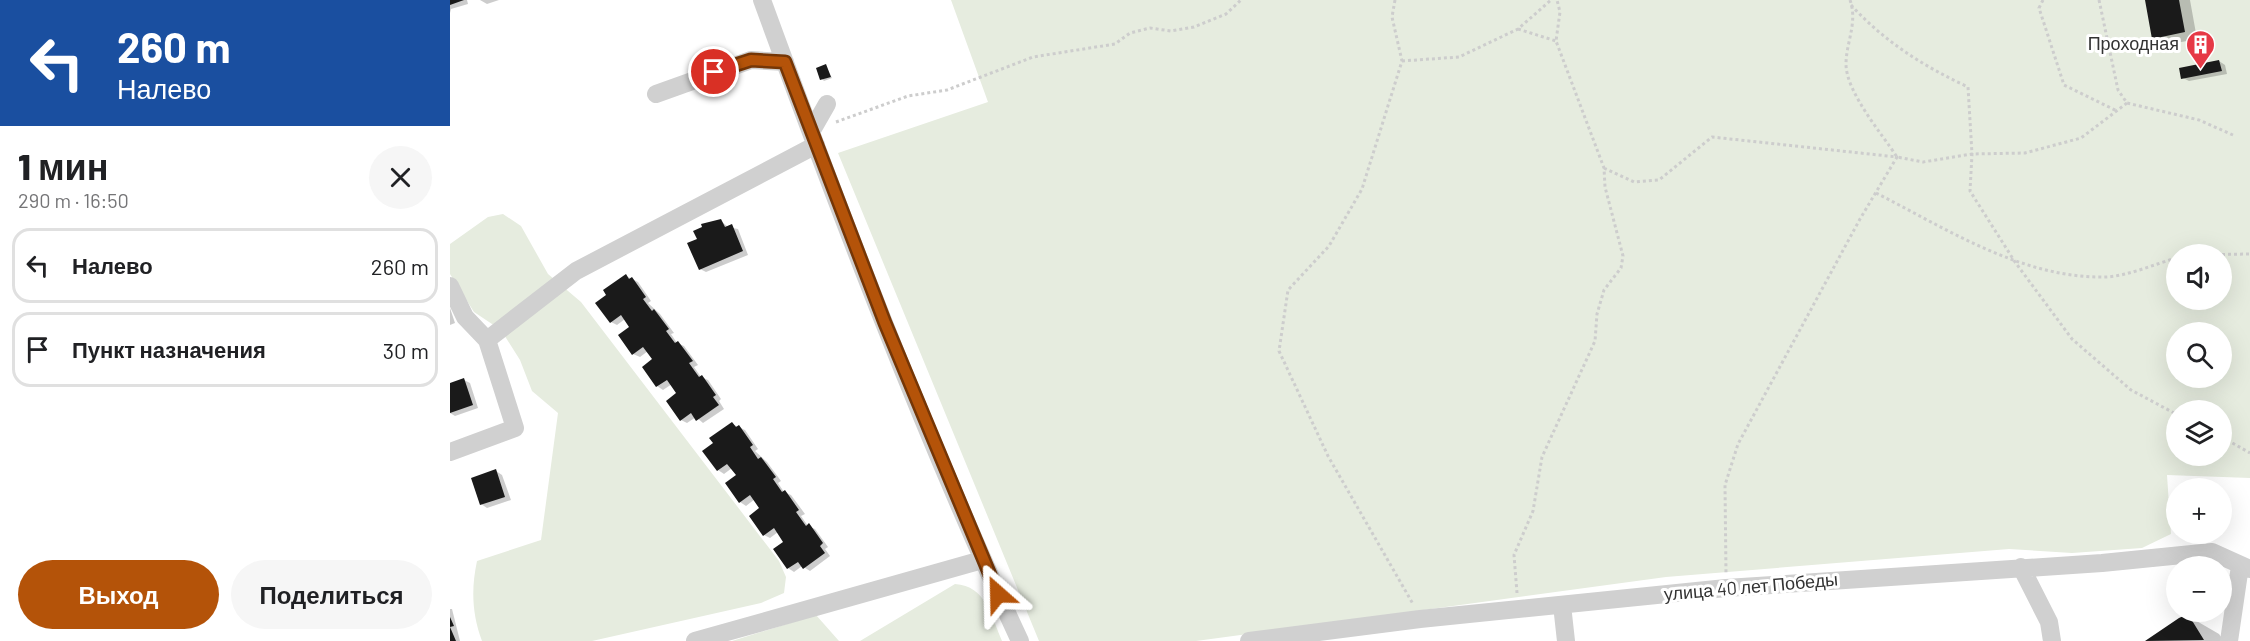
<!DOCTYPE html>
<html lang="ru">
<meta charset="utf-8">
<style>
body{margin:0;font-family:Barlow,sans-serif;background:#f6f6f6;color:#202124;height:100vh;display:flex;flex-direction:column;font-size:22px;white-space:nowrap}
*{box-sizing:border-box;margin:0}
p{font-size:20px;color:#757577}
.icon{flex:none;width:33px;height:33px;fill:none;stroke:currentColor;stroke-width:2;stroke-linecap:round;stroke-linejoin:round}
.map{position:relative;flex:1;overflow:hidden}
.details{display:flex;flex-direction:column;background:#fff;width:450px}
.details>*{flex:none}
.banner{background:#1a4fa0;color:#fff;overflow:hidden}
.controls{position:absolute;left:1716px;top:244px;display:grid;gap:12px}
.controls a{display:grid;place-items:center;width:66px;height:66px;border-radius:50%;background:#fff;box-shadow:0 6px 24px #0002;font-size:30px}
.pin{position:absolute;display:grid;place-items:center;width:51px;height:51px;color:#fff;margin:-26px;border:3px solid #fff;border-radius:50%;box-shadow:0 2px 6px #0007}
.me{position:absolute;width:66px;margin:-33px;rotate:335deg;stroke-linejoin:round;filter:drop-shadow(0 0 4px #0008)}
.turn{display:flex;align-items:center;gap:21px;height:126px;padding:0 18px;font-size:27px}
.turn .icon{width:78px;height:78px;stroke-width:2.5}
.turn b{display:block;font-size:42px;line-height:51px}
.round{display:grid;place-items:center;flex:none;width:63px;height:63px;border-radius:32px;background:#f6f6f6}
.overview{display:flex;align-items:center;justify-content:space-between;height:102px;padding:0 18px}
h1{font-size:36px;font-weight:800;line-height:45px}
.primary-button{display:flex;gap:12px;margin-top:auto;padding:12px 18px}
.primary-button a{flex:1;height:69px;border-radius:36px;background:#b45309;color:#fff;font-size:24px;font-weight:800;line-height:69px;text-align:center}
.primary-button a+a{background:#f6f6f6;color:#202124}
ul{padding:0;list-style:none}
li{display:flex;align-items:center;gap:18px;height:75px;margin:0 12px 9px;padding:0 6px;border:3px solid #e0e0e0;border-radius:18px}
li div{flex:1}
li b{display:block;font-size:22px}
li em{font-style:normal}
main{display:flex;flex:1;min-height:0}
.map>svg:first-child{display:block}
.green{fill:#e6ecdf;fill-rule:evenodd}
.shadow{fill:#0003}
.building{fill:#1a1a1a}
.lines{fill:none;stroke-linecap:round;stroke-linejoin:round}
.path{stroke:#cdcdcd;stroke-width:3;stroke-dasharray:3 3;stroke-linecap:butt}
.minor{stroke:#d0d0d0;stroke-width:18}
.route-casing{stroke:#753606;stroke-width:15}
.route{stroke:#b45309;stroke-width:10}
.labels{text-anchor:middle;stroke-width:6;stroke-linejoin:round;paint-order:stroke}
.poi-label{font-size:18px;fill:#333;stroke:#fff;text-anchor:end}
.street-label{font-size:18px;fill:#333;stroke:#fff}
</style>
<main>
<section class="details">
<div class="banner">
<div class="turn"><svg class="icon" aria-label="left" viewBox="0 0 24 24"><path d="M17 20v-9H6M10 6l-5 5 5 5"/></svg><div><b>260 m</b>Налево</div></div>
</div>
<div class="overview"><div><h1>1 мин</h1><p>290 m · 16:50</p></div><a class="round"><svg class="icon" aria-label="close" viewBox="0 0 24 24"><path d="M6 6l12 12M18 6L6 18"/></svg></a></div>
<ul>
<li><svg class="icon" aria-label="left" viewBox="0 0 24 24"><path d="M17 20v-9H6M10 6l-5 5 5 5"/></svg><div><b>Налево</b></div><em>260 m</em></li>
<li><svg class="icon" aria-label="arrive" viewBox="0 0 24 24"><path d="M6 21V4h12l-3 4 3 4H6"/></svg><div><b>Пункт назначения</b></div><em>30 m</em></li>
</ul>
<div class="primary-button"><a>Выход</a><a>Поделиться</a></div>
</section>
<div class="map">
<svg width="1800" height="641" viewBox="0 0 1800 641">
<rect width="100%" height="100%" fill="#fff"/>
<path class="green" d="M501 0H1800V478L1717 475 1721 534 1692 548 1622 553 1559 549 1216 577 746 641H589L388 153 538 102ZM1726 255H1772V300H1726ZM1726 333H1772V378H1726ZM1726 411H1772V456H1726Z
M53 214 71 226 98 274 131 302 329 561 336 577 334 593 311 603 142 641H32C22 614 21 589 27 561L91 540 108 413 82 391 70 360 51 330 24 312 0 274V244L38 217Z
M505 584C536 586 541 616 552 641H410Z
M366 615 389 641H282Z"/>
<path class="shadow" d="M0 0H17L18 4 1 9 0 13Z
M30 0H49L37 4Z
M1696 0H1740L1747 39 1716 45 1704 38Z
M1769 61 1775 65 1777 74 1739 81 1733 78Z
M376 66 382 78 374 81 372 79Z
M271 221 278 227 288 229 298 255 256 272 250 269 249 240Z
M176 276 188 282 201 301 198 303 210 314 224 333 221 334 227 343 234 346 248 365 244 367 251 377 258 380 271 399 269 401 274 409 253 423 246 417 237 423 231 420 228 394 222 384 213 390 207 386 205 360 198 351 190 357 183 354 181 327 175 319 167 325 161 322 158 295Z
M0 308 5 323 0 325Z
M14 380 20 383 28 408 5 416 0 413V384Z
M282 424 295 430 308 449 305 451 317 462 331 481 328 483 334 492 341 495 355 514 351 516 358 526 365 529 378 547 375 549 380 556 360 571 352 566 344 572 338 568 335 542 328 532 320 538 314 535 311 508 305 499 296 506 290 502 288 476 282 468 274 474 268 470 265 444Z
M46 471 52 475 61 500 37 508 31 504Z
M0 609H2L10 641H0Z
M1738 616 1769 634 1774 641H1698Z"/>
<path class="building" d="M0 0H14L0 5Z
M1695 0H1729L1735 32 1702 39Z
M1769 60 1772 71 1731 79 1729 68Z
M376 64 381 77 370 80 366 68Z
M271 219 275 227 282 224 293 251 249 270 237 243 247 239 243 231 252 227 251 224Z
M176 274 179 279 182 277 196 297 193 299 202 311 204 309 219 329 216 331 225 343 228 341 243 361 239 363 249 377 252 375 266 395 263 397 269 405 246 421 241 413 230 421 216 401 226 393 217 380 206 387 192 367 202 359 193 347 182 355 168 335 179 327 171 315 160 323 145 303 156 295 153 290Z
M14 378 23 405 0 413V383Z
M282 422 286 427 289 425 303 445 300 447 308 459 311 457 326 477 323 479 332 492 335 490 349 510 346 512 356 526 359 523 373 543 370 546 375 553 353 569 348 562 337 569 323 549 333 542 324 528 313 536 299 516 309 508 300 495 289 503 275 483 286 475 277 464 267 471 252 451 263 443 259 438Z
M46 469 55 497 30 505 21 478Z
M1738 614 1754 640 1695 641 1729 618Z
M0 617 4 626 0 627 6 641H0Z"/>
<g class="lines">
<path class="path" d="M945 0 942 17 952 61 912 189 879 246 838 290 829 351 878 456 963 604
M1400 0C1408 22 1396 43 1396 64 1396 92 1432 134 1447 157L1473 162 1522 154 1575 153 1631 138 1677 103
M1593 0 1589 8 1614 85 1667 111
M1649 0 1668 90 1677 103 1749 120 1783 135
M1401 5C1435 42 1473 66 1518 87L1522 154 1520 191 1565 262 1622 339 1681 390 1726 414
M1068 29 1106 41
M952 61 1009 57 1068 29 1101 0
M386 122 458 96 497 90 583 57 665 44 680 33 700 28 721 31 744 27 776 14 791 0
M1154 168 1184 182 1209 180 1262 137 1447 157 1410 219 1288 444 1275 485 1276 574
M1426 193C1497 229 1573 279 1656 277 1678 276 1705 264 1726 258
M1736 255 1800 254
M1772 437 1800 453
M1067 593 1064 555 1083 511 1092 457 1145 341 1147 314 1154 290 1171 268 1173 256 1155 187 1154 168 1106 41 1110 12 1107 0"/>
<path class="minor" d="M312 0C391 216 473 433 570 641
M206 94 301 60 335 62
M361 132 377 104
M0 286 15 317 37 340 126 271 366 145
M0 452 65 428 37 340
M1571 567 1599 622 1602 641
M1112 605 1116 641
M245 641 532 560
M799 641 970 619 1276 588 1652 563 1762 552 1800 569
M1779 641 1790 566"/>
</g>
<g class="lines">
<defs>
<path id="route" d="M264 72 301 60 335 62 435 323 548 594"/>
</defs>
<use href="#route" class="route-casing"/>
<use href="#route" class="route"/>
</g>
<defs>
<symbol id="building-pin" viewBox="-11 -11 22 30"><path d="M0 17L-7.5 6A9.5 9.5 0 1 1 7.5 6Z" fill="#e63946" stroke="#fff"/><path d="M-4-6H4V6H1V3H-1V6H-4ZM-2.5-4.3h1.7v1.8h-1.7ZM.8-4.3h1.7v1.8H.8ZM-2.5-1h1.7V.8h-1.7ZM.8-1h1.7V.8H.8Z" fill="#fff"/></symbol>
</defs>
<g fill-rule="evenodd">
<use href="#building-pin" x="1734" y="28" width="33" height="45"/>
</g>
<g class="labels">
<g class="poi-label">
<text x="1729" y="50">Проходная</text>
</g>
<g class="street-label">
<text transform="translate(1301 587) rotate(-5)" y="6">улица 40 лет Победы</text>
</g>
</g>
</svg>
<div class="controls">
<a><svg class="icon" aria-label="sound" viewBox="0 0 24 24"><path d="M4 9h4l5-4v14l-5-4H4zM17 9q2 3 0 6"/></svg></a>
<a><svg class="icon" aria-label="search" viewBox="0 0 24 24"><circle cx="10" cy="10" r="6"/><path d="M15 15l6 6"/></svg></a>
<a><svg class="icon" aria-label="layers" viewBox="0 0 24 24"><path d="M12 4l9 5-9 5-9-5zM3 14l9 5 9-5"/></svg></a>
<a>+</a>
<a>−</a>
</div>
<div class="pin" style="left:264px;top:72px;background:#d93025"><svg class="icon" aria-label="arrive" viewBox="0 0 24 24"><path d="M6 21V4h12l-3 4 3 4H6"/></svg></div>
<svg class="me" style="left:548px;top:594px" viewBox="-20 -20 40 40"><path d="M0-17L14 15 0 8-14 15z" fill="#b45309" stroke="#fff" stroke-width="4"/></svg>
</div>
</main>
